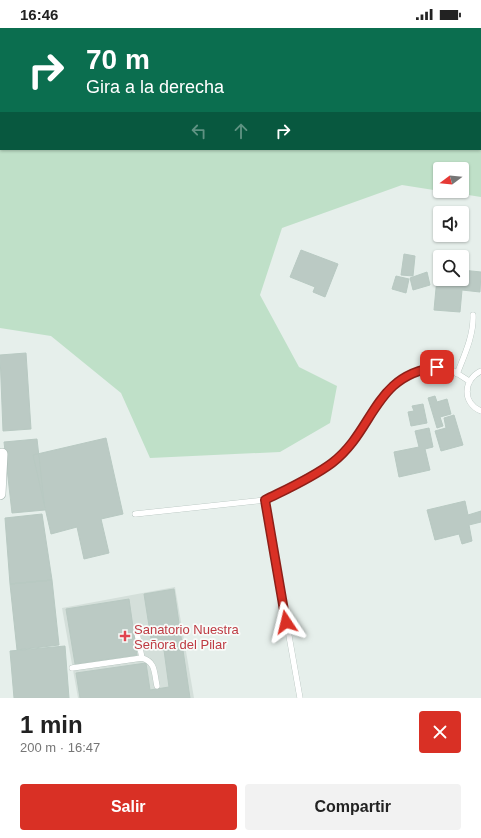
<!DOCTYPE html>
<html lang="es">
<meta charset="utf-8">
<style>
body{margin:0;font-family:Helvetica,sans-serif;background:#f2f2f2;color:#222;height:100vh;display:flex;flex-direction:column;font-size:15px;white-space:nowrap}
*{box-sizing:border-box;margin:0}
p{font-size:13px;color:#767676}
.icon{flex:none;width:22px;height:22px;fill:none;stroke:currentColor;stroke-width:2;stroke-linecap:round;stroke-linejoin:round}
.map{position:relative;height:670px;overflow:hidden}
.sheet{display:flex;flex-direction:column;background:#fff;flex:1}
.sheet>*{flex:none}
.banner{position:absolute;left:0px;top:0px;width:481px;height:122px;box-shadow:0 1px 3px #0004;background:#0b6e4f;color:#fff;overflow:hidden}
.needle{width:26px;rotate:254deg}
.tools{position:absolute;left:433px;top:134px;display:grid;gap:8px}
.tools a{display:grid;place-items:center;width:36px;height:36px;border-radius:4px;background:#fff;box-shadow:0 1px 3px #0004;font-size:20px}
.pin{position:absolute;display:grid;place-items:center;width:34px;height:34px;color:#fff;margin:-17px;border-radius:8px;box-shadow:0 2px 6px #0006}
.me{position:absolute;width:44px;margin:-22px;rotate:350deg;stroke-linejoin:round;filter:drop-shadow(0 0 3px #0008)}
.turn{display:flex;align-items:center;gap:14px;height:84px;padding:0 20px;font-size:18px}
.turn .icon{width:52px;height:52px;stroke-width:2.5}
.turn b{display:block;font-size:28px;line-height:34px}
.lanes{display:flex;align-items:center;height:38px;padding:0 20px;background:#0003;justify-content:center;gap:20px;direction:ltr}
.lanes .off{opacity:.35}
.round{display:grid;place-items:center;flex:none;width:42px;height:42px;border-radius:4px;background:#f2f2f2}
.overview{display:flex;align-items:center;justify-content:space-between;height:68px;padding:0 20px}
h1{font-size:24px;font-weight:700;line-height:30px}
.cta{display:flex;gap:8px;margin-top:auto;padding:8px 20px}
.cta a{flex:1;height:46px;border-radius:4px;background:#d93025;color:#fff;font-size:16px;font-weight:700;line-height:46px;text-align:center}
.cta a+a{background:#f2f2f2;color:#222}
.status{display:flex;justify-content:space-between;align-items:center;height:28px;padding:0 20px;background:#fff;direction:ltr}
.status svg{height:11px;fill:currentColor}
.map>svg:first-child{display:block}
.built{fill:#d4dfda}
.green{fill:#bfe0c8;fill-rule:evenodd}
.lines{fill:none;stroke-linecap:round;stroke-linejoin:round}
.stream{stroke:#8ec9d4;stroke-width:3.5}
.building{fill:#bbcac4;stroke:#b8c9c2}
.service-casing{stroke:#a8b8b2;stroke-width:6}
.minor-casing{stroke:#a8b8b2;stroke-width:12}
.service{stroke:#fff;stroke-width:5.5}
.minor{stroke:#fff;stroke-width:11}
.route-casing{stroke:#8d1f18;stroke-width:10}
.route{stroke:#d93025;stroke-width:7}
.health-dot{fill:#e0444e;stroke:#f7fbf9;stroke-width:1.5}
.labels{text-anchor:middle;stroke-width:3.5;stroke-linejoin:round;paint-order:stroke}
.health-label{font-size:13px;fill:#be3a42;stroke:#f7fbf9;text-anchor:start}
</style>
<div class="status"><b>16:46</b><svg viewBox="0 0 49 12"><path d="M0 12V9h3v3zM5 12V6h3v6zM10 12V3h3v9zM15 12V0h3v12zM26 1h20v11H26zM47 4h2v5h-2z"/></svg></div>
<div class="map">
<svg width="481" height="670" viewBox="0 0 481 670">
<rect width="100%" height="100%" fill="#e6efeb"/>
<path class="built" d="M175 559 194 670H78L62 580Z"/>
<path class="green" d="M0 0H481V169L443 163H462V141H440V163L402 157 282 200 260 267 299 339 337 358 330 395 280 424 150 430 121 365 51 308 0 300ZM1 1H480V121H1Z"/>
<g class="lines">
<path class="stream" d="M49 0 52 1
M180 0V1
M212 0V1
M323 0V1
M15 1 16 0
M297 1 298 0
M411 1 413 0
M0 23 1 20"/>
</g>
<path class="building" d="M301 222 338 236 325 269 313 264 315 259 290 249Z
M404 226 415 228 413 248 401 247Z
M438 239 440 240V251H462V242L481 244 480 264 462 262 460 284 434 282Z
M427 244 430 257 413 262 410 250Z
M396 248 409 251 406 265 392 261Z
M26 325 31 401 3 403 0 327Z
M435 368 437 374 447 371 451 386 440 389 443 398 437 400 428 370Z
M423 376 427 395 411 398 408 384 414 383 412 378Z
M454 387 463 417 441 423 435 403 446 400 444 390Z
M429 400 433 419 425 421 430 442 399 449 394 424 419 419 415 403Z
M106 410 123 486 101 491 109 525 84 531 77 499 51 506 33 427Z
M37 411 45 482 12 485 4 414Z
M465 473 468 487 481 483V494L469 497 472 513 462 516 459 506 435 512 427 482Z
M42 486 52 552 10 556 5 490Z
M52 552 59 617 17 622 10 556Z
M174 561 190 670H80L76 645 146 635 150 662 169 659 163 615 152 617 144 566Z
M129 571 137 627 75 636 66 581Z
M65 618 69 670H14L10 623Z"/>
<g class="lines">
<defs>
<path id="service" d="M481 343C463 352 462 375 481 383
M457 346C464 328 474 307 473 287
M265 472 300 670
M135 486 265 472 332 435 355 410 387 363 397 353 420 341 437 339 452 342 469 353
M136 600 142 630
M72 640 142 630C156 634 154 645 157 658"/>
<path id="minor" d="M0 466 2 426"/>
</defs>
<use href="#service" class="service-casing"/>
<use href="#minor" class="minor-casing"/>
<use href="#service" class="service"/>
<use href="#minor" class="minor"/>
</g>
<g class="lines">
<defs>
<path id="route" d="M286 594 265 472C287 461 312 450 332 435 375 402 373 347 437 339"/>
</defs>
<use href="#route" class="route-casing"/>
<use href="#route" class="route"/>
</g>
<path class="health-dot" d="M123 602h4v4h4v4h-4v4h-4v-4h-4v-4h4z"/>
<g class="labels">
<g class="health-label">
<text x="134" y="606">Sanatorio Nuestra<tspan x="134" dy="15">Señora del Pilar</tspan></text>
</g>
</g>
</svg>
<div class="tools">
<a><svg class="needle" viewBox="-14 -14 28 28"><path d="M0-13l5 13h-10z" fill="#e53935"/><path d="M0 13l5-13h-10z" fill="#767676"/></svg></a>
<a><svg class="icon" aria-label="sound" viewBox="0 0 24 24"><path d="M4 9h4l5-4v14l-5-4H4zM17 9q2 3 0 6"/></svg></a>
<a><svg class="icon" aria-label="search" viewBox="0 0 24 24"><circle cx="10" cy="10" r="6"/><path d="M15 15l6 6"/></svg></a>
</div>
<div class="pin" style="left:437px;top:339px;background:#d93025"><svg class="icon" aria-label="arrive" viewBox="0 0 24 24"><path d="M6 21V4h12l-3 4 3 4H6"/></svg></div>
<svg class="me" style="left:286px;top:594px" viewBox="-20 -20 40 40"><path d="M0-17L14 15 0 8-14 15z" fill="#d93025" stroke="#fff" stroke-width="4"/></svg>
<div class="banner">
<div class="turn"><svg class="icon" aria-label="right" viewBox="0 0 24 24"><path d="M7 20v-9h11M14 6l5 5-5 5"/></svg><div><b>70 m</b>Gira a la derecha</div></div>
<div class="lanes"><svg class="icon off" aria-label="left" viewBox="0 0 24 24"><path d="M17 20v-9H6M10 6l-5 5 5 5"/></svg><svg class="icon off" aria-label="ahead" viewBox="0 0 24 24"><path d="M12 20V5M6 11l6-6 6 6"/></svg><svg class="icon" aria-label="right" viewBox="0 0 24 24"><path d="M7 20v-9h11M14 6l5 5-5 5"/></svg></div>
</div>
</div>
<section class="sheet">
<div class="overview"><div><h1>1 min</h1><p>200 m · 16:47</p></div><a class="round" style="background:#d93025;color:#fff"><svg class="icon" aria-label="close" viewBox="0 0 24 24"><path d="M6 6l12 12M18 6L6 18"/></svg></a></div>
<div class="cta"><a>Salir</a><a>Compartir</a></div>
</section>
